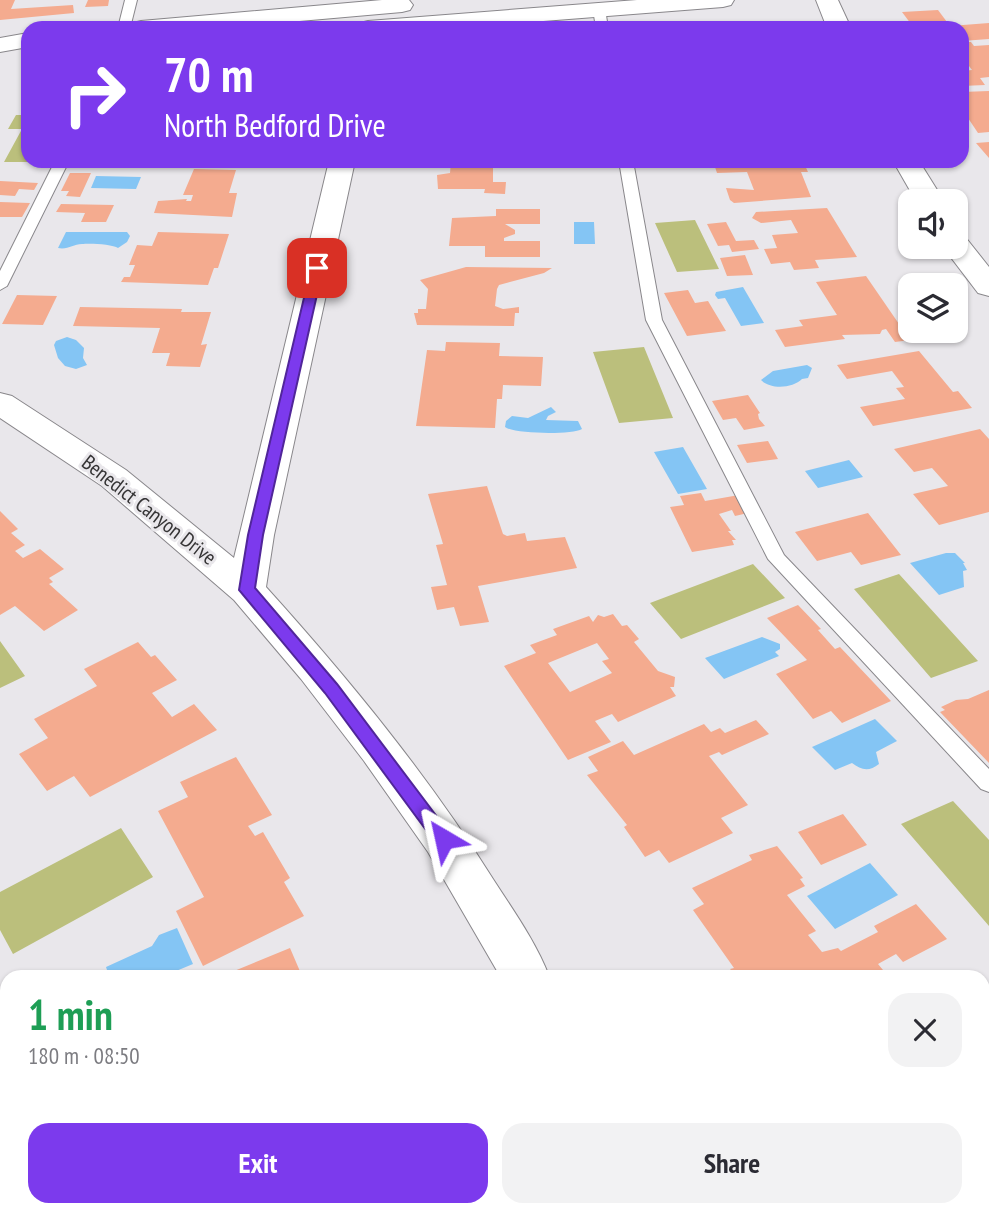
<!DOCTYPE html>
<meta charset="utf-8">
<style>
body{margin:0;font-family:"PT Sans Narrow",sans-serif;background:#f2f2f3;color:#2b2b33;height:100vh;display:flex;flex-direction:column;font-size:26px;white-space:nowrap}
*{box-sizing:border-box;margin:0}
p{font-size:23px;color:#7c7c81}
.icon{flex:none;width:38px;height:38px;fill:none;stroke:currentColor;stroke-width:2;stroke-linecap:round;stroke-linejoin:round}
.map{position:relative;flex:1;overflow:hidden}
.details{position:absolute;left:0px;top:970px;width:990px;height:247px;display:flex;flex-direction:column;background:#fff;border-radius:21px 21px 0 0;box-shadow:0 2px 5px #0004}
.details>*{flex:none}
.hud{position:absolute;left:21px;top:21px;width:948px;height:147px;border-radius:21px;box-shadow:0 2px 5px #0004;background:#7c3aed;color:#fff;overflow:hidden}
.buttons{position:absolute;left:898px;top:189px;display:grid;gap:14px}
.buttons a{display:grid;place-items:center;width:70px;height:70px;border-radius:14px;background:#fff;box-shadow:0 2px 5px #0004;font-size:35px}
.pin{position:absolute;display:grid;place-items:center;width:60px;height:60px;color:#fff;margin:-30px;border-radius:14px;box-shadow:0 4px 10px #0006}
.me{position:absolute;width:77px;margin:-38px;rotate:324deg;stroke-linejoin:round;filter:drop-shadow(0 0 5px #0008)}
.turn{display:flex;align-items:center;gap:24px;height:147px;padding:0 28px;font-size:32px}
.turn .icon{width:91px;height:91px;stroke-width:2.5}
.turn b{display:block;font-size:49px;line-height:60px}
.round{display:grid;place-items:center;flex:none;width:74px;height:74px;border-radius:21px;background:#f2f2f3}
.head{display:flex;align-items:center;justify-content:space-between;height:119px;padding:0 28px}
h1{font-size:42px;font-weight:700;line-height:52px;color:#1e9e55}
.cta{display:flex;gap:14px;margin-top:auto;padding:14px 28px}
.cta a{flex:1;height:80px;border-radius:21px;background:#7c3aed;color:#fff;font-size:28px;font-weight:700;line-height:80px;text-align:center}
.cta a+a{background:#f2f2f3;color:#2b2b33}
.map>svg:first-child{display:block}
.green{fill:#bbbf7c}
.water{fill:#84c5f4}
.building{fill:#f4ab8f;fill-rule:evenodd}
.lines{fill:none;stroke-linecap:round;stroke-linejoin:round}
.lane-casing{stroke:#89878b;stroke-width:2}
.street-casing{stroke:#89878b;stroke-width:2}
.secondary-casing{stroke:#89878b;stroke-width:2}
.lane{fill:#fff;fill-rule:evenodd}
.street{fill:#fff;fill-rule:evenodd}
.secondary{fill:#fff;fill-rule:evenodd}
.route{fill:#7c3aed;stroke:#51269a;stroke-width:2}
.labels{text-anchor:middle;stroke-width:6;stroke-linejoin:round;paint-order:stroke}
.street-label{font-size:21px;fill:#353435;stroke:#e9e7eb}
</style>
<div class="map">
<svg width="989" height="1216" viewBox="0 0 989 1216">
<rect width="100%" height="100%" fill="#e9e7eb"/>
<path class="green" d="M16 115H28V161L43 162H4L22 129H8Z
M695 220 719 269 677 272 655 223Z
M644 347 673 418 619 423 593 352Z
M753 564 785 598 681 639 650 603Z
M899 574 978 661 931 678 854 589Z
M0 641 25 676 0 688Z
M953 801 989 840V926L901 824Z
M121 828 153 877 13 954 0 930V892Z"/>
<path class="water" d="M96 176 141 177 136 189 91 188Z
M574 222H594L595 244H574Z
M66 232H127L130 236 127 242 118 248C113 244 89 243 82 244 73 244 68 250 58 248Z
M743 287 764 323 741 326 725 298 718 299 715 295 716 292Z
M67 337 76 340 84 348 83 358 87 365 76 369 65 366 58 358 54 345 56 341Z
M807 365 812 368 808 378 802 379C793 388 771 390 761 380L773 371Z
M551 407 556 412 548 416 546 420 578 421 582 429C572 435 514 434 505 427L506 421 512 416 528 418Z
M683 447 707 489 678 494 654 452Z
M849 460 863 477 818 488 805 471Z
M946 553H955L965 563H963L967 570 963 571 964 587 939 595 910 563Z
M762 637 780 644V649L775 652 779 656 724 679 705 658Z
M875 719 897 741 876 752 879 764C869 772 861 770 852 763L835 770 812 747Z
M870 863 898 895 835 929 807 896Z
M177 928 193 964 164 976H109L106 967 152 946 159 935Z"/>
<path class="building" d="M0 0H15L11 9 73 5 74 13 0 20Z
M88 0H109L108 6 85 7Z
M938 10 950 26 989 23V39L962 41V28H914L902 12Z
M744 21 747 28H663V26Z
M962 42H971L974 46 989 45V77L980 78 985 85 962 86V71L972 70 966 62H962Z
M989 91V132L978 133 962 109V92Z
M989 142V158L976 143Z
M496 161V166L493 168V182H506L505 194 484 193 485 189H438L437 175 450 173 451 162Z
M713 161H803L808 172H801L811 197 734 203 730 200 726 188 754 190 747 172 717 173Z
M194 169 236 170 229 193H237L232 217 154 213 158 201 187 199 186 201H191L193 195H183Z
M70 173H91L80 197 66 196 69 191H61Z
M0 181 38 183 34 190 19 189 15 196 0 195Z
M0 202 30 203 22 217H0Z
M61 204 114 205 106 222H81L85 213 56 212Z
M827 208 857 257 815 260 819 268 794 270 790 262 771 264 764 249 777 248 772 235 798 233 791 220 761 223 752 218 756 212Z
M496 209H540V224H505L515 230V234L504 238V241H540V257H485V246H449L452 218 496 216Z
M726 222 736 241 754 240 759 249 732 252 729 245 718 246 707 224Z
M158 232 229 234 218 268H214L208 285 121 282 124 277H130L135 265H129L137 245 152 246Z
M745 255 753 275 727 276 720 258Z
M466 267 552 268 544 273 499 285 497 289 495 306 503 309 519 307V313H515L514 326 417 325 414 313H418V309H426L428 289 420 280Z
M866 276 910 340 895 342 886 329 882 330 880 334 842 335 845 339 785 347 775 330 803 326 799 320 837 315 816 282Z
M688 290 695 303 708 301 726 331 687 336 664 293Z
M17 295 57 296 43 325 2 324Z
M80 307 182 309 181 312H211L201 345 207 344 200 367 166 366 170 353H152L160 328 73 326Z
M446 342 500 343 499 356 543 357 541 386 503 385 502 399H497L495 428 416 426 427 350 445 351Z
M919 351 953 392 958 391 972 408 873 426 860 407 905 399 896 388 904 387 892 371 847 379 837 365Z
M748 395 760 413 758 414 759 419 765 426 744 430 736 418 723 420 712 401Z
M980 429 989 439V512L939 525 913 494 948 486 932 468 914 472 894 449Z
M768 441 778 459 747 463 737 445Z
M487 486 503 534 507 536 525 533 527 541 565 537 577 568 478 586 489 622 460 626 454 607 437 610 431 587 447 585 436 545 443 544 428 494Z
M701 493 705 501 739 495 748 513 735 516 732 510 719 514 731 531H728L736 540H732L734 545 692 552 670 507 684 505 680 496Z
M0 511 18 529 11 533 25 545 15 551 23 558 40 549 64 569 49 578 53 582 49 584 78 610 44 631 15 606 0 615Z
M868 513 901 555 861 565 851 552 817 561 795 532Z
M798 605 821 629 818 630 835 649 840 647 891 701 842 723 831 711 813 719 776 674 807 660 767 618Z
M613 614 622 626 627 625 639 639 634 642 658 671 675 677 674 687H670L676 696 618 722 612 714 595 721 611 742 568 760 504 666 536 653 530 645 557 635 553 629 589 616 593 622 598 615 604 617ZM597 643 609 659 602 661 612 673 570 692 548 663Z
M138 642 151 657 155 655 177 680 152 693 172 717 194 704 217 730 90 797 74 776 47 791 19 754 48 738 34 719 97 686 84 669Z
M989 690V763L940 712 945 710 941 707 956 700 968 699Z
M756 720 769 734 722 755 719 752 709 756 748 805 721 818 733 833 669 863 659 850 645 857 624 827 627 825 587 775 598 771 588 757 623 741 634 755 704 724 711 732 720 728 725 733Z
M236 757 272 815 248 826 255 836 263 832 290 878 284 882 304 916 203 966 176 911 204 897 158 811 188 797 180 782Z
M843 814 867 845 821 865 798 832Z
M777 846 803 878 800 879 805 886 787 895 816 931 808 935 822 952 838 948 841 951 878 932 874 926 916 904 947 939 903 962 896 954 878 964 888 976H736L730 969 734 968 693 910 704 904 692 888 752 860 749 855Z
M290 948 302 976H222Z
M989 1156V1216H854L850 1209H984V1161Z
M274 1209H437V1216H253Z"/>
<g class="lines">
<defs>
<path id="lane" d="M125 0H137L130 28H118Z
M599 6 605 9 608 28H596L593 9Z
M55 161H69L7 286 0 290V271Z
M619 161H633L662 320 784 555 989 769V792L981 789 768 559 646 320Z"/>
<path id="street" d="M816 0H838L851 28H827Z
M329 161H355L274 535 266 587C349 679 427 774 493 879 513 910 536 942 549 976H500L428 852 364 761 301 679 234 600 102 486 0 418V393L12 396 126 470 234 558Z
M893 161H919L944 201H916Z
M956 235 966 238 989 267V296L978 293 943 247H956Z
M610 1209H665L667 1216H613Z"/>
<path id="secondary" d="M382 0H409L413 5 410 10 402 12 219 28H129L133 23 141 21Z
M637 0H734L731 5 723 7 455 28H356L360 23 368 21Z
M28 33V47L0 52V38Z"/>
</defs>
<use href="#lane" class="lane-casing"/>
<use href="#street" class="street-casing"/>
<use href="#secondary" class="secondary-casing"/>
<use href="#lane" class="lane"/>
<use href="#street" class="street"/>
<use href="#secondary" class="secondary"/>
</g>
<path class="route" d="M317 264 323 268 263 535 255 588 337 684 450 834 453 839 450 845 444 847 437 845 325 693 239 590 248 535 311 268Z"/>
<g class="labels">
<g class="street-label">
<text transform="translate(149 510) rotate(38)" y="7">Benedict Canyon Drive</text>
</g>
</g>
</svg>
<div class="buttons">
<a><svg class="icon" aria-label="sound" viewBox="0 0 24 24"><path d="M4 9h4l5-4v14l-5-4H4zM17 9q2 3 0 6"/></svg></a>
<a><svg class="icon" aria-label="layers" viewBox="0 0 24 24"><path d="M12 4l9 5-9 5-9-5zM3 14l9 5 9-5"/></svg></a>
</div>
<div class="pin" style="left:317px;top:268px;background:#d93025"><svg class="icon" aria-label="arrive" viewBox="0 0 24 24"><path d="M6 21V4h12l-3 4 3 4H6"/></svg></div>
<svg class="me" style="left:444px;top:839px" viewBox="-20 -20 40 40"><path d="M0-17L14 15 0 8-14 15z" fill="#7c3aed" stroke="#fff" stroke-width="4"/></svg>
<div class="hud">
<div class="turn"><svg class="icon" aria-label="right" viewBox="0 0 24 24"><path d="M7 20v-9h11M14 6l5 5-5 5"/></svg><div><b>70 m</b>North Bedford Drive</div></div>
</div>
<section class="details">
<div class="head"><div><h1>1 min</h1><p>180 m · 08:50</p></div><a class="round"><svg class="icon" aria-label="close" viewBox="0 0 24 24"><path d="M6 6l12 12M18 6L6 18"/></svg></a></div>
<div class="cta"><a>Exit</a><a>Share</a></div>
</section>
</div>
